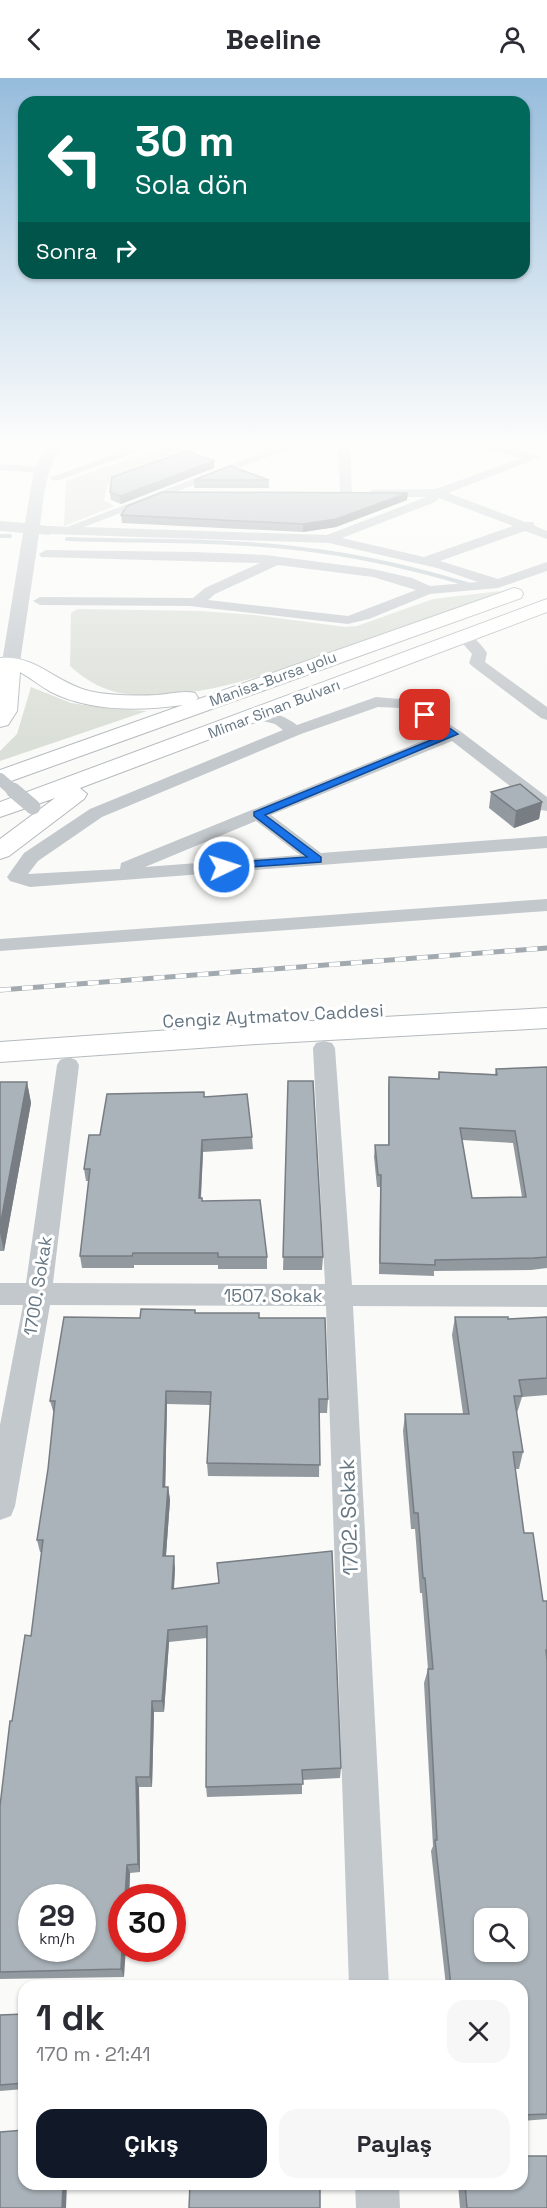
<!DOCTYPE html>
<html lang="tr">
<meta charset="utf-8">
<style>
body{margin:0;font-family:"Space Grotesk",sans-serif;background:#f7f7f7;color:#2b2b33;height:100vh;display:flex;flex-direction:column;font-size:22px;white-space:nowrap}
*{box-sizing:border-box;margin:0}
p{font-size:20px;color:#7c7c81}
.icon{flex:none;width:33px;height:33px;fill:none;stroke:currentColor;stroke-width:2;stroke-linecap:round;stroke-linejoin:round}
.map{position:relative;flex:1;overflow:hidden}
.details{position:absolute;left:18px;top:1902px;width:510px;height:210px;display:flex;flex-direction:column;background:#fff;border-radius:18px;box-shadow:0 2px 4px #0004}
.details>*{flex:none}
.guide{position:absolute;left:18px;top:18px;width:512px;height:183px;border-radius:18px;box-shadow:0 2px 4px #0004;background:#00695c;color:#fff;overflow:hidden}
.buttons{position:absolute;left:474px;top:1830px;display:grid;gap:12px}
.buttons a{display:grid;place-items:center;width:54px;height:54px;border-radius:12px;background:#fff;box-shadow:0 2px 4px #0004;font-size:30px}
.speed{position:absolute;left:18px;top:1806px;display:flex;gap:12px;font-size:30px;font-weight:700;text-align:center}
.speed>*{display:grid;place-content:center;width:78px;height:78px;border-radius:50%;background:#fff;box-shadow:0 2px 4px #0004;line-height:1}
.speed small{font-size:15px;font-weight:400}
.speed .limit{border:9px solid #d22;background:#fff;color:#111}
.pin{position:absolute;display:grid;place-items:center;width:51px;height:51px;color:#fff;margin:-26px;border-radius:12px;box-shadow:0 3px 9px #0006}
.me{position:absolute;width:66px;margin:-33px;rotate:86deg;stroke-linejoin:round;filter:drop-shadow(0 0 4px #0008)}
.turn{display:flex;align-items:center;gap:21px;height:126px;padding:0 18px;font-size:27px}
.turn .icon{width:78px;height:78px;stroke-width:2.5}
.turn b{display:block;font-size:42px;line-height:51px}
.then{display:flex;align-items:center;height:57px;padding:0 18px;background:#0003;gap:12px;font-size:22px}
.round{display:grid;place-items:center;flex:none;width:63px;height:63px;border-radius:18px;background:#f7f7f7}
.head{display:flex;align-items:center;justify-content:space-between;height:102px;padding:0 18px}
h1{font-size:36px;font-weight:700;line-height:45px}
.button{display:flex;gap:12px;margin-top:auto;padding:12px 18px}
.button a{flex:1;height:69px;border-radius:18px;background:#111827;color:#fff;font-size:24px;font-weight:700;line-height:69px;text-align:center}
.button a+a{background:#f7f7f7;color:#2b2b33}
header{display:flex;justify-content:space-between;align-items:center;height:78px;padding:0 18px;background:#fff;font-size:27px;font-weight:700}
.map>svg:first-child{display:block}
.green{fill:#dadfd7}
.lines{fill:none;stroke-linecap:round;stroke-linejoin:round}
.stream{stroke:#bbc7cb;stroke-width:4}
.primary-casing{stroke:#b5babe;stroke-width:2}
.trunk-casing{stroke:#b4b9bd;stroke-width:2}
.minor{fill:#c3c8cc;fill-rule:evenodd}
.tertiary{fill:#c3c8cc;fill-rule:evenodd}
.primary{fill:#fff;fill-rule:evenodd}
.trunk{fill:#fff;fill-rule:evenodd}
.rail-casing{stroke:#a2aab0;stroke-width:5}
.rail{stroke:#fff;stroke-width:4;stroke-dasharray:11;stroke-linecap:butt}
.pedestrian-bridge-far1{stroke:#c3c8cc;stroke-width:12}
.pedestrian-bridge{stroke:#c3c8cc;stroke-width:15}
.wall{fill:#929a9f;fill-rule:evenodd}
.shaded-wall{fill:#777d82}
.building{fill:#aab3b9;stroke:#777d82;stroke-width:1.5;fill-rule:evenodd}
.route{fill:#1a73e8;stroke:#114b97;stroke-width:1.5}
.labels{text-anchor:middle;stroke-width:6;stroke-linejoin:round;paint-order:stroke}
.far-street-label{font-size:15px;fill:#657683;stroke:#fff}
.street-label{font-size:18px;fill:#657683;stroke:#fff}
.near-street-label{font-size:21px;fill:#657683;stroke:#fff}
</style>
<header><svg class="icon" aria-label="back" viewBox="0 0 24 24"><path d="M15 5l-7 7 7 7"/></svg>Beeline<svg class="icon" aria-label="person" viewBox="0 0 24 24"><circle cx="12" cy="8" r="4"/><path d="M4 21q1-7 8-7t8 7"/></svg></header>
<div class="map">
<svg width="547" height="2130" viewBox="0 0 547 2130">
<rect width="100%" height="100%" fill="#fafaf8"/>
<path class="green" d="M172 366H214L107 407 104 423 115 428 64 448 66 403Z
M501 513C463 529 424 541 386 554 315 580 205 625 131 617 107 614 87 604 70 588L71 535 78 531 199 533 255 537 345 549 357 548 433 521Z
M31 609 71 625 111 631 147 633 0 683V673L17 656Z"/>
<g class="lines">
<path class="stream" d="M0 458H10
M67 461C151 464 235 461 318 473 370 480 420 492 470 507"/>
<defs>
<path id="primary" d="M547 930V950L257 966 0 984V964L257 946Z"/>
<path id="trunk" d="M514 510 521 512 523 516 521 520 0 707V692L183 627C140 633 91 634 51 614 40 608 31 600 20 594L17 633 8 647 0 649V580C37 577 54 604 89 613 111 618 135 618 158 617 170 616 183 612 195 615L198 620 196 622Z
M547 521V534L80 710 87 716 84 721 9 778 0 781V761L55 720 0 739V724Z"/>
</defs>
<use href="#primary" class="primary-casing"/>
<use href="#trunk" class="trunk-casing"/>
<path class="minor" d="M142 366H159L59 402 55 403 49 400Z
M285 366H301L84 449 327 457 426 419H375L371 418V412L436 411 522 380 468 366H490L539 377 541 379 448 415 525 444H533L535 448 547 453V461L525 453 440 483 498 501 547 484V493L498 510 430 516 369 541 348 546 189 528 40 527 33 523 40 519 193 520 205 510 260 485 41 479 39 476 46 472 193 474 266 477 373 491 412 500 430 508 478 504 437 490 329 465 49 456 43 452 49 448 67 449ZM439 420 513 448 424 479 342 460 435 424ZM278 487 373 499 416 512 348 538 208 522 215 516Z
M338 366H350L352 415 346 419 340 415Z
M0 386 41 389 47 392 41 395 0 392Z
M464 555C473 557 482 567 487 575L485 584 547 629V642L541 640 472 588 469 585 472 576 457 559Z
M376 619 411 622 460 653 547 719V733L541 732 452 663 271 737 321 775 547 758V770L30 809 10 803 7 799 24 775 90 731 283 652 275 646 251 640 249 637 251 634C266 630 285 638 297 647ZM378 629 401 630 442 655 121 785 120 791 28 796 38 783 102 739 301 656ZM256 743 300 777 145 789Z
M547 821V833L0 873V861Z
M324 963 332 965 335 970 352 1207H547V1229L353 1228 389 1908H349L326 1228 50 1227 15 1428 11 1438 0 1442V1347L23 1227H0V1205H26L57 987 60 982 68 979 76 982 79 987 53 1205 325 1206 313 970 316 965Z
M355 2106H399L400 2130H356Z"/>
<path class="tertiary" d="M49 366H64C45 390 44 418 40 447L55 449 57 452 49 457 39 456 20 584 18 588H4L2 584 23 455 0 453V443L25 445 34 392Z"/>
<use href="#primary" class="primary"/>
<use href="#trunk" class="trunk"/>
<defs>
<path id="rail" d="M0 912 547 870"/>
</defs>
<use href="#rail" class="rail-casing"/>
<use href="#rail" class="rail"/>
<path class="pedestrian-bridge-far1" d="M0 701 15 714"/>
<path class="pedestrian-bridge" d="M13 712 33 729"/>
</g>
<path class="wall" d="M214 390 121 426 111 422 110 414Z
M194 402H269V410H194Z
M407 422 336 449 303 454 122 445 121 437Z
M491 714 542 724 539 741 514 750 489 730Z
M547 989V1190L531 1192 434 1193V1198L379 1196 380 1109H377L374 1079 375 1067H388V1010L389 999 438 1001 439 994 495 996 496 991ZM462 1062 513 1065 522 1119 472 1120Z
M288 1003 323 1179 322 1192H283Z
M0 1004H27L31 1025 4 1173H0Z
M205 1019 252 1059 253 1071 203 1074 201 1120 203 1123 267 1179V1191H218V1187H134V1190H82L80 1178 89 1103H86L84 1091 100 1057Z
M196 1235 259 1240 328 1321 327 1335H320L319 1399 208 1398 207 1385 210 1327 167 1326 165 1409H168L170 1422 166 1478 175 1490 174 1511 341 1690 340 1700 302 1702V1716L207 1719 206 1709 207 1560 169 1564 164 1634H154L152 1709H139L140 1794 130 1795 129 1820H122L124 1899 0 1901V1728L12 1643 31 1558 42 1474H40L37 1462 48 1391 54 1336 50 1323 140 1240Z
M455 1239 508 1241 547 1239V1317L522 1319 517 1335 523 1374 519 1391H515L524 1455 543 1523H547V2041L522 2043V1908H446L431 1773 433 1768 424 1605 428 1591 422 1515H420L415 1451H411L403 1353 405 1336H463L452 1257Z
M24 1936V2011L0 2013V1937Z
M458 2106H522L547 2130H460Z"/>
<path class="shaded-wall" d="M214 383V390L121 426 120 418Z
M408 415 407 422 336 449 303 454V446Z
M542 724 539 741 514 750 516 733Z
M27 1004 31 1025 4 1173 0 1155V1148Z
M202 1062 203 1074 200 1132 199 1120Z
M166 1313 167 1326 165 1422 163 1409Z
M168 1409 170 1422 165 1490 163 1478Z
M174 1478 175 1490 173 1523 172 1511Z
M168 1552 169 1564 164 1634 162 1623Z
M152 1623 154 1634 152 1709 150 1699Z
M136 1699 139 1709 140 1794 138 1786Z
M127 1787 130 1795 129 1820H125Z
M122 1870H126L124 1899 121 1891Z
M63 2106H67L66 2130H62Z"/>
<path class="building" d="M187 373 214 383 120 418 110 414 112 399Z
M230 388 269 402H194Z
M163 414 408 415 336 441 303 446 121 437 127 428Z
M520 706 542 724 516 733 491 714Z
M547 989V1179L534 1180 435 1182V1187L380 1185 381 1097H378L375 1067H389V999L439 1001V994L497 997 496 991ZM460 1050 515 1053 526 1119 472 1120Z
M288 1003H313L323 1179H283Z
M0 1004H27L0 1148Z
M204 1014V1019L247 1016 252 1059 202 1062 199 1120H202V1123L260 1122 267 1179H218V1175H133L132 1178H80L90 1091H84L89 1057H100L107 1016Z
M141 1231 195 1232V1235H259V1240H325L328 1321H319L320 1387 207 1385 211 1314 166 1313 163 1409H168L163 1478H174L172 1511 219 1505 217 1485 332 1473 341 1690 302 1692 303 1706 206 1709 207 1548 168 1552 162 1623H152L150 1699H136L138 1786 127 1787 125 1820H122V1870L121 1891 0 1894V1728L10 1643H12L25 1557 31 1558 43 1462H37L48 1391 55 1323H50L64 1239 140 1240ZM32 1820H82V1870H32Z
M455 1239H508V1241L547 1239V1300L519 1302 522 1318H514L523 1374H513L524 1455H533L543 1523H547V1572H546L547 1582V2036L522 2037V1908H451L435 1762H437L428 1591H433L425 1500H423L418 1435H414L405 1336H469ZM484 1840H518V1874H484Z
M24 1936V2005L0 2007V1937Z
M24 2052V2106H63L62 2130H0V2054Z
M522 2078H547V2130H467L465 2106H522Z
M190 2106H320V2130H189Z"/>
<linearGradient id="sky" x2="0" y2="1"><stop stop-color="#96bcdc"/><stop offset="0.55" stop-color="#fdfdfc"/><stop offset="1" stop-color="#fdfdfc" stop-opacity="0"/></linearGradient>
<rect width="547" height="665" fill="url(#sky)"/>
<path class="route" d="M421 635H428L458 656 265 737 321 779V784L220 791V786L224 785 307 779 254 738V734L446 656 421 639Z"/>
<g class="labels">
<g class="far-street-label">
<text transform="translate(273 601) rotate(-20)" y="5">Manisa-Bursa yolu</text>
<text transform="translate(274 631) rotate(-21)" y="5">Mimar Sinan Bulvarı</text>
</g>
<g class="street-label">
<text transform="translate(273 938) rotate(-3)" y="6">Cengiz Aytmatov Caddesi</text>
<text transform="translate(38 1208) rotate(-81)" y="6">1700. Sokak</text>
<text x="273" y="1224">1507. Sokak</text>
</g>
<g class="near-street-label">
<text transform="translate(349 1439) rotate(-92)" y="7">1702. Sokak</text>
</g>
</g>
</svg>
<div class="buttons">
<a><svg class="icon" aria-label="search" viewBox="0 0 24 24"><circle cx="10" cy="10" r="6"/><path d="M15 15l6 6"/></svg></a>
</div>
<div class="speed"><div>29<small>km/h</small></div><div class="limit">30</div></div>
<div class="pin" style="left:425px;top:637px;background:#d93025"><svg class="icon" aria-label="arrive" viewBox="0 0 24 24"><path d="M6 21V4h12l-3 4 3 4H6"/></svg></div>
<svg class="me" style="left:224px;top:789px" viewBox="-20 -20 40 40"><circle r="17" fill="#1a73e8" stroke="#fff" stroke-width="3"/><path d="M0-11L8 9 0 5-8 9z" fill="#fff"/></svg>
<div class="guide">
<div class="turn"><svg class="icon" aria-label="left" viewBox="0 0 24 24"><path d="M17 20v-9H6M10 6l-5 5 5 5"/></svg><div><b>30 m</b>Sola dön</div></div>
<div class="then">Sonra<svg class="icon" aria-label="right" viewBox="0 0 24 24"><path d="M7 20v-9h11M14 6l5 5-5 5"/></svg></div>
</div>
<section class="details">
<div class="head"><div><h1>1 dk</h1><p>170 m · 21:41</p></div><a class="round"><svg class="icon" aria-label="close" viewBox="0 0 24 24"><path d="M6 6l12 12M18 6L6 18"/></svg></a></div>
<div class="button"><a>Çıkış</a><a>Paylaş</a></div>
</section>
</div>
